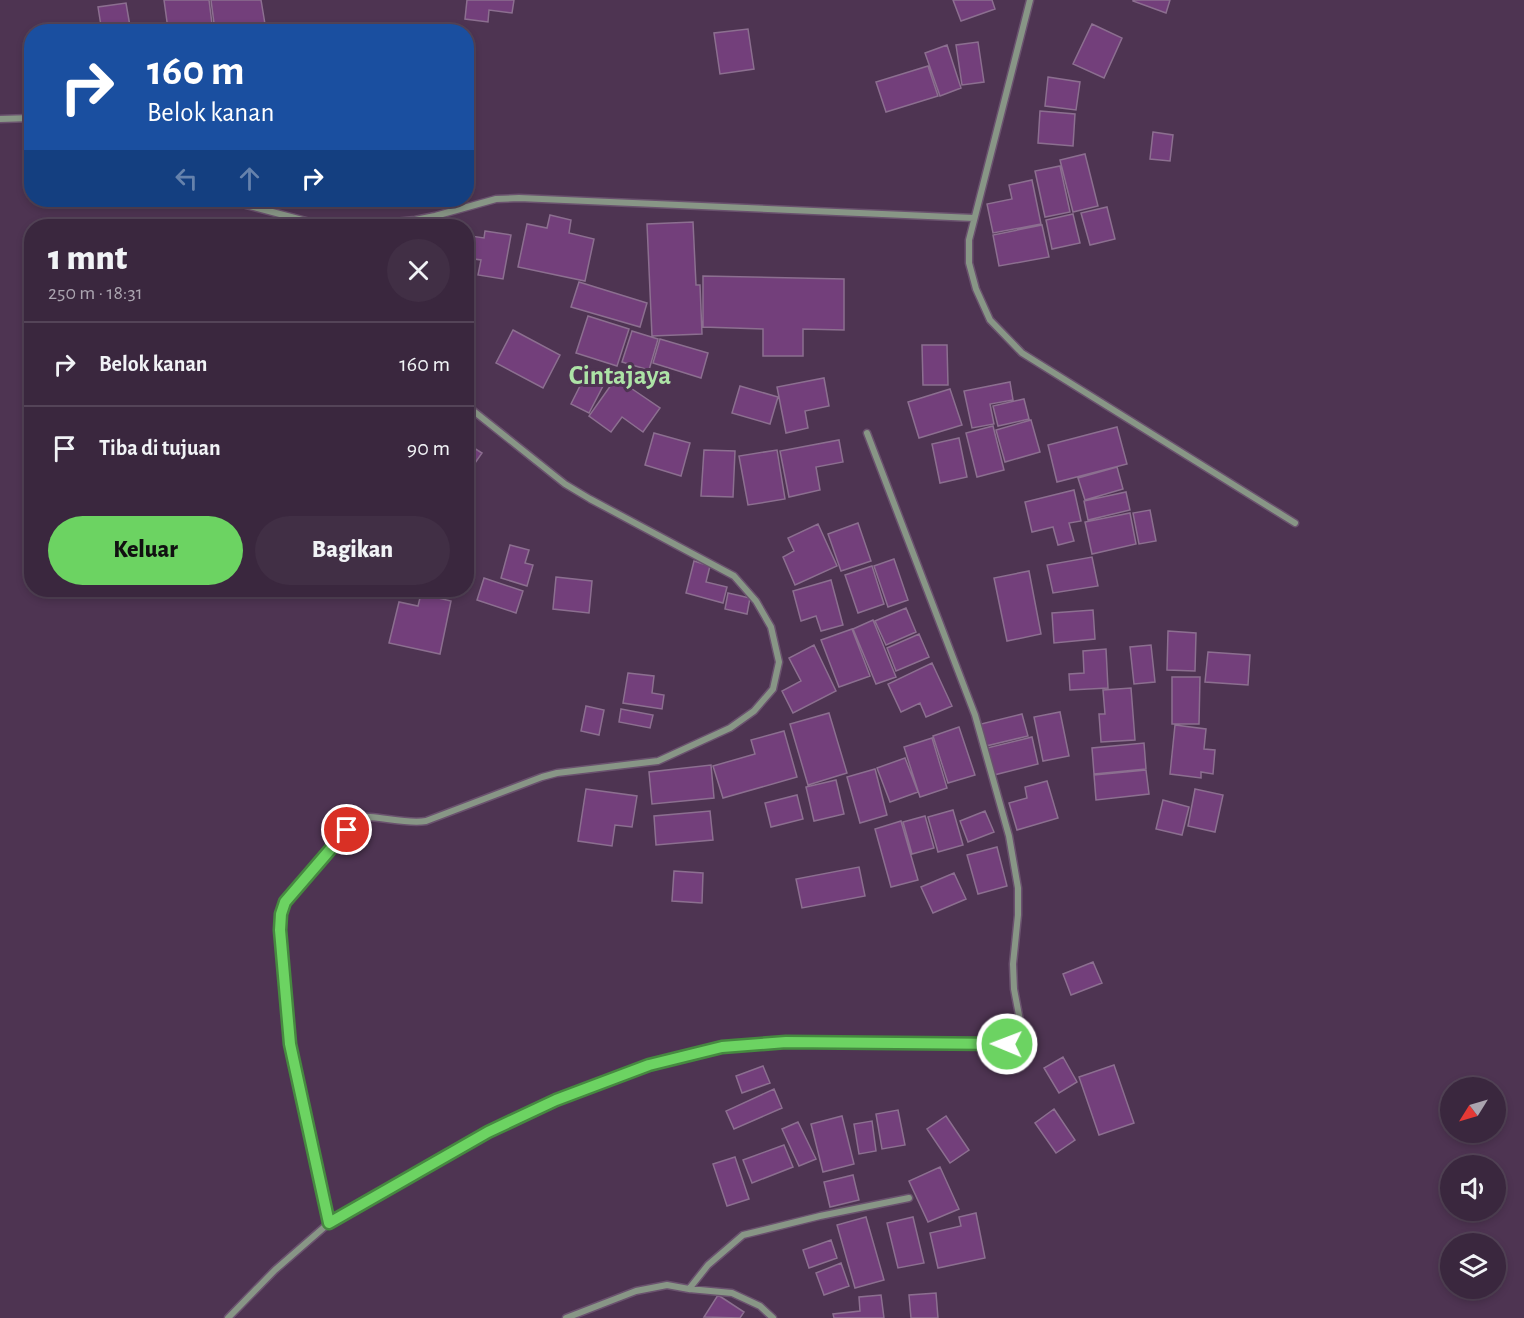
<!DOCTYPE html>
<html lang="id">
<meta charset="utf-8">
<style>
body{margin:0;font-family:"Alegreya Sans",sans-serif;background:#412f45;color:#f1f3f6;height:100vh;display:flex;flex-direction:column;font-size:22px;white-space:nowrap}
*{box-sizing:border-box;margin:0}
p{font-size:20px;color:#aba5b0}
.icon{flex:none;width:33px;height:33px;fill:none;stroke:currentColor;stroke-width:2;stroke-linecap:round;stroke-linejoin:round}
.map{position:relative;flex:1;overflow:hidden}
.details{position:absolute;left:24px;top:219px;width:450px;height:378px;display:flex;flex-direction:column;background:#3a273e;border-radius:24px;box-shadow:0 3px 9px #0003,0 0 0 2px #544458}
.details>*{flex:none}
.top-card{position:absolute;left:24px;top:24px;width:450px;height:183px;border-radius:24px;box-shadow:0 3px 9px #0003,0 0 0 2px #544458;background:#1a4fa0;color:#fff;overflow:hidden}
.needle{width:39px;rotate:233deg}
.fabs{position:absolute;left:1440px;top:1077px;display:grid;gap:12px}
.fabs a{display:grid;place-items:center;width:66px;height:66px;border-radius:50%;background:#3a273e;box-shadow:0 3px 9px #0003,0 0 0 2px #544458;font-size:30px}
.pin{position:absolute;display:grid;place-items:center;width:51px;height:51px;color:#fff;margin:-26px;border:3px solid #fff;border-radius:50%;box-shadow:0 2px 6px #0007}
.me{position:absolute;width:66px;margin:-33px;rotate:271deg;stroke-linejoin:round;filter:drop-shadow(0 0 4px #0008)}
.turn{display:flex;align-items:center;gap:21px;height:126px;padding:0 24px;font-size:27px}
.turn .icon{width:78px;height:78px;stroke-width:2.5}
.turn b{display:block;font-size:42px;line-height:51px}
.lanes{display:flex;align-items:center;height:57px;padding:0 24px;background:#0003;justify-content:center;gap:30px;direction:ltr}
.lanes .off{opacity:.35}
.round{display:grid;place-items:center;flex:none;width:63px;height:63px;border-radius:32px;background:#412f45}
.summary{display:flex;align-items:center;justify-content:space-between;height:102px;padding:0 24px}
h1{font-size:36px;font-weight:800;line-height:45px}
.button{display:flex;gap:12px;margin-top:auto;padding:12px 24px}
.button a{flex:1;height:69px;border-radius:36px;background:#6cd362;color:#111;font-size:24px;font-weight:800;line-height:69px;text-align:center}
.button a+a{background:#412f45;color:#f1f3f6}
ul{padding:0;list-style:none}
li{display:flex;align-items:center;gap:18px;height:84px;padding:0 24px;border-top:2px solid #544458}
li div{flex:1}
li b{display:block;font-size:22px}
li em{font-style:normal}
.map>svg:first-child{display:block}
.building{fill:#733f7b;stroke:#8c6f90;stroke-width:1.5}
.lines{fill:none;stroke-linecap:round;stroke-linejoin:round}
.minor-casing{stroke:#6a526e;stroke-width:9}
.minor{stroke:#889686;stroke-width:6}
.route-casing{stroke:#468940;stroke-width:15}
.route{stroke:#6cd362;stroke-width:10}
.labels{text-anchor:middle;stroke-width:6;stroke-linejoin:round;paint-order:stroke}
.quarter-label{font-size:27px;font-weight:bold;fill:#ade3a6;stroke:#4e3452}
</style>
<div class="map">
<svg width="1524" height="1318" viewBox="0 0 1524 1318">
<rect width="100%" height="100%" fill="#4e3452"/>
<path class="building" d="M164 0H209L212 24 168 29Z
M211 0H261L265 24 215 31Z
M467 0H514L512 13 489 10 488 22 465 19Z
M953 0H992L995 9 961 21Z
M1133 0H1170L1166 13 1133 1Z
M126 3 131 32H102L98 7Z
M1092 24 1122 38 1104 78 1073 64Z
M748 29 754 69 720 74 714 33Z
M978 42 984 82 962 85 956 45Z
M947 45 961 88 940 96 925 53Z
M928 66 938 96 886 112 876 82Z
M1048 77 1080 82 1076 110 1045 106Z
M1040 111 1075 114 1073 146 1038 143Z
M1153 132 1173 135 1170 161 1150 159Z
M1085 154 1098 206 1073 212 1060 160Z
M1060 166 1070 212 1045 217 1035 171Z
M1032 180 1041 224 993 233 987 204 1012 199 1009 185Z
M1107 207 1115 239 1090 245 1081 213Z
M1073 214 1080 243 1052 249 1046 220Z
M550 215 571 220 569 233 594 239 585 281 518 267 527 224 547 228Z
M693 222 696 285H700L702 334 652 336 647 224Z
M1042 225 1049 257 999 266 993 235Z
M485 231 511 235 503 279 478 275 481 260 467 258 471 236 484 238Z
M703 276 844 279V330L803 329V356H763V329L703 327Z
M579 282 647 303 640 327 571 307Z
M588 316 629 329 617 366 576 353Z
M513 330 560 355 543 388 496 363Z
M632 331 658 339 649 370 622 362Z
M660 339 708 353 701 378 653 363Z
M922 345H947L948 385H923Z
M586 374 604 384 589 413 571 404Z
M616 378 660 408 643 432 622 417 611 432 589 416Z
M824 378 829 406 805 411 808 428 786 433 777 387Z
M1010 382 1013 400 990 404 994 424 972 428 964 391Z
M740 386 778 397 770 424 732 413Z
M950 389 962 425 919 438 908 402Z
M1024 399 1029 419 998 426 993 406Z
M1031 420 1040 452 1005 462 996 430Z
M993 426 1004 470 977 477 966 433Z
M1117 427 1127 464 1057 482 1048 445Z
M654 433 690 443 681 476 645 465Z
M959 438 967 477 940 483 932 444Z
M839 440 843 462 816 467 820 490 789 497 780 451Z
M466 443 482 453 468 473 466 471Z
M704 450 735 451 733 497 701 496Z
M777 450 785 499 748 505 739 456Z
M1117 467 1123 489 1085 500 1078 478Z
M1074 490 1081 521 1069 523 1074 541 1058 545 1053 527 1032 532 1025 502Z
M1126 492 1130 510 1088 520 1084 501Z
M1150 510 1156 541 1139 544 1133 513Z
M1130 513 1136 544 1092 554 1085 522Z
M858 523 871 561 841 571 828 534Z
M818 524 837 566 795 585 783 557 794 551 788 538Z
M510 545 529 550 525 563 533 565 527 586 501 578Z
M1092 557 1098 586 1053 593 1047 565Z
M894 559 908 600 888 607 874 566Z
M694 561 710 566 706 582 727 587 723 603 686 593Z
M872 566 884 604 858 613 845 575Z
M1029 571 1041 634 1007 641 994 578Z
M556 577 592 581 589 613 553 609Z
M484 578 523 591 516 613 477 600Z
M831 580 843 625 821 631 816 616 801 621 793 591Z
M426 590H453L451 597Z
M728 593 750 598 747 614 725 609Z
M421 594 451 601 440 654 389 643 399 602 418 606Z
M906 608 916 632 886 645 875 621Z
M1093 610 1095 639 1054 643 1052 613Z
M873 620 896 677 876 684 853 629Z
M852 629 870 676 839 687 821 640Z
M1168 631 1196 633 1195 671 1167 670Z
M919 634 929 657 896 671 887 648Z
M814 645 836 691 793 713 782 691 801 681 789 658Z
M1151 645 1155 682 1134 684 1130 647Z
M1106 649 1108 688 1070 690 1069 674 1084 673 1083 651Z
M1208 652 1250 655 1248 685 1205 682Z
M932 663 952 706 926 717 920 703 901 712 888 684Z
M628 673 654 676 652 693 664 695 662 709 623 703Z
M1172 677H1200L1199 724H1172Z
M1131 688 1135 740 1101 742 1099 714H1105L1103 690Z
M586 706 604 710 599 735 581 731Z
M621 709 653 715 650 728 619 722Z
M1060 712 1069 756 1043 761 1034 717Z
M829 713 847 773 808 785 790 724Z
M1022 714 1028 736 986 746 981 724Z
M1175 725 1206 729 1204 749 1215 750 1213 774 1201 772V778L1170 774Z
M959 727 975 775 948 783 933 736Z
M784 731 797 777 723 798 713 766 755 754 751 740Z
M1032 737 1038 764 994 775 987 748Z
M932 738 947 788 920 797 904 747Z
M1144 743 1146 769 1094 774 1092 748Z
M905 758 918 792 890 802 877 768Z
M711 765 714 798 652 804 649 772Z
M875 769 887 815 860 823 847 777Z
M1146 770 1149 794 1096 800 1094 775Z
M836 780 844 814 814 821 806 787Z
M1047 781 1058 818 1017 830 1009 803 1027 798 1025 787Z
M586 789 637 796 632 827 615 825 612 846 578 841Z
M1195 789 1223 795 1215 832 1188 826Z
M797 795 803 819 771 827 765 803Z
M1163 800 1189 807 1182 835 1156 829Z
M953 810 963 845 938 852 928 817Z
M710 811 713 840 656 845 654 816Z
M985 811 994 832 968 842 960 821Z
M925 816 934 848 912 854 903 822Z
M901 821 918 880 891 887 875 829Z
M997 847 1007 886 978 894 967 855Z
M859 867 865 896 802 908 796 879Z
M674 871 703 873 702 903 672 901Z
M954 873 966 899 933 913 921 887Z
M1093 962 1102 983 1071 995 1063 974Z
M1063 1057 1077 1082 1059 1093 1044 1068Z
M1114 1065 1134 1123 1099 1135 1079 1077Z
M763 1066 770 1083 742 1093 736 1076Z
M774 1089 782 1108 734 1129 726 1111Z
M1054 1109 1075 1140 1056 1153 1035 1123Z
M898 1110 905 1145 882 1149 876 1114Z
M842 1116 854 1164 823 1172 811 1124Z
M946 1116 969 1150 950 1163 927 1129Z
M872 1121 876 1151 859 1154 854 1124Z
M798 1122 816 1159 799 1166 782 1129Z
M784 1145 793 1167 752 1183 743 1160Z
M735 1157 749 1199 727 1206 713 1164Z
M940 1167 959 1209 928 1222 909 1181Z
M853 1175 859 1200 830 1207 824 1182Z
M976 1213 985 1258 938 1268 930 1233 961 1226 959 1217Z
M866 1217 884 1280 855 1288 837 1225Z
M913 1217 924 1263 898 1268 887 1223Z
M831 1240 837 1258 809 1268 803 1250Z
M841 1263 849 1286 824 1295 816 1273Z
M936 1293 938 1318H911L909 1295Z
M718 1295 744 1312 740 1318 704 1317Z
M881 1295 884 1318H834L833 1314 860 1311 859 1297Z"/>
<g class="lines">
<defs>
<path id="minor" d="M1030 0 969 240V263L976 289 990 320 1022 353 1295 523
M0 119 32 118
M227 200 325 226
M355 226 415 220 435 216 496 199 519 198 974 218
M329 1223 290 1044 280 930C281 916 283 906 291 894L347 830 353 818C373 813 403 825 426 821L542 777 557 773 658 761 730 728 754 711 773 689 779 662 771 627 756 601 734 576 590 499 565 484 466 405
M689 1289 708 1265 743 1235 820 1216 909 1198
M228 1318 275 1270 329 1223 487 1132 556 1100 649 1065 722 1047 786 1042 1007 1044C1016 1042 1020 1039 1022 1031L1014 989 1013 964 1018 915V888L1009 836 975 715 867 433
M566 1318 636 1291 667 1285 689 1289 732 1293 760 1306 773 1318"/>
</defs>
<use href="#minor" class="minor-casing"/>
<use href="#minor" class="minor"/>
</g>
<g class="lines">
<defs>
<path id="route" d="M347 830 285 902 281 914 280 930 290 1044 329 1223 488 1132 556 1100 649 1065 722 1047 786 1042 1007 1044"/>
</defs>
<use href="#route" class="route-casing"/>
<use href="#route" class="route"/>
</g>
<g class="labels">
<g class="quarter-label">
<text x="620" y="384">Cintajaya</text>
</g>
</g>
</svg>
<div class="fabs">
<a><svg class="needle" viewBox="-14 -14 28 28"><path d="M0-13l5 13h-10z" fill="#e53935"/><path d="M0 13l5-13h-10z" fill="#aba5b0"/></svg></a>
<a><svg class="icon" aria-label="sound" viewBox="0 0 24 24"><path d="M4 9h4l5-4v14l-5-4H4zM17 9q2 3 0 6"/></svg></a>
<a><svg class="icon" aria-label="layers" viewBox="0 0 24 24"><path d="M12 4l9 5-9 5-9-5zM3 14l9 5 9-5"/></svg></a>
</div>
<div class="pin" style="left:347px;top:830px;background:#d93025"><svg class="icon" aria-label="arrive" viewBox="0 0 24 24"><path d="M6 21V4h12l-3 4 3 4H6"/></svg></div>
<svg class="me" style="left:1007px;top:1044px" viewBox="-20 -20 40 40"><circle r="17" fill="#6cd362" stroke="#fff" stroke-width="3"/><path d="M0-11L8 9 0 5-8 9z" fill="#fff"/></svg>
<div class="top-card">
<div class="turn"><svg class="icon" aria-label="right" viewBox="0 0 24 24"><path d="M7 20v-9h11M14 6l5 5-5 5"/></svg><div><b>160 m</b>Belok kanan</div></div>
<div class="lanes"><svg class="icon off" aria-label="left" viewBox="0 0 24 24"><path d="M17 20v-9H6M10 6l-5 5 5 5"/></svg><svg class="icon off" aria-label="ahead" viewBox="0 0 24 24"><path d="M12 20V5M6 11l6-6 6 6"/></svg><svg class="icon" aria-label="right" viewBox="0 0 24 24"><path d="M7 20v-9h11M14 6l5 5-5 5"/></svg></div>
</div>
<section class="details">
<div class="summary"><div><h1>1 mnt</h1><p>250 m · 18:31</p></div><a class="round"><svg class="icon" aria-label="close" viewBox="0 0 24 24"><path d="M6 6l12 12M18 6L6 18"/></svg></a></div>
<ul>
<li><svg class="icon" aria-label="right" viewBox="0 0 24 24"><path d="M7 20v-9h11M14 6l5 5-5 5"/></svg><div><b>Belok kanan</b></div><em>160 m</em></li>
<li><svg class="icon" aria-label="arrive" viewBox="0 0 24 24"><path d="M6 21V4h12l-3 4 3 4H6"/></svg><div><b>Tiba di tujuan</b></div><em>90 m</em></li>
</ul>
<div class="button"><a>Keluar</a><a>Bagikan</a></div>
</section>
</div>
